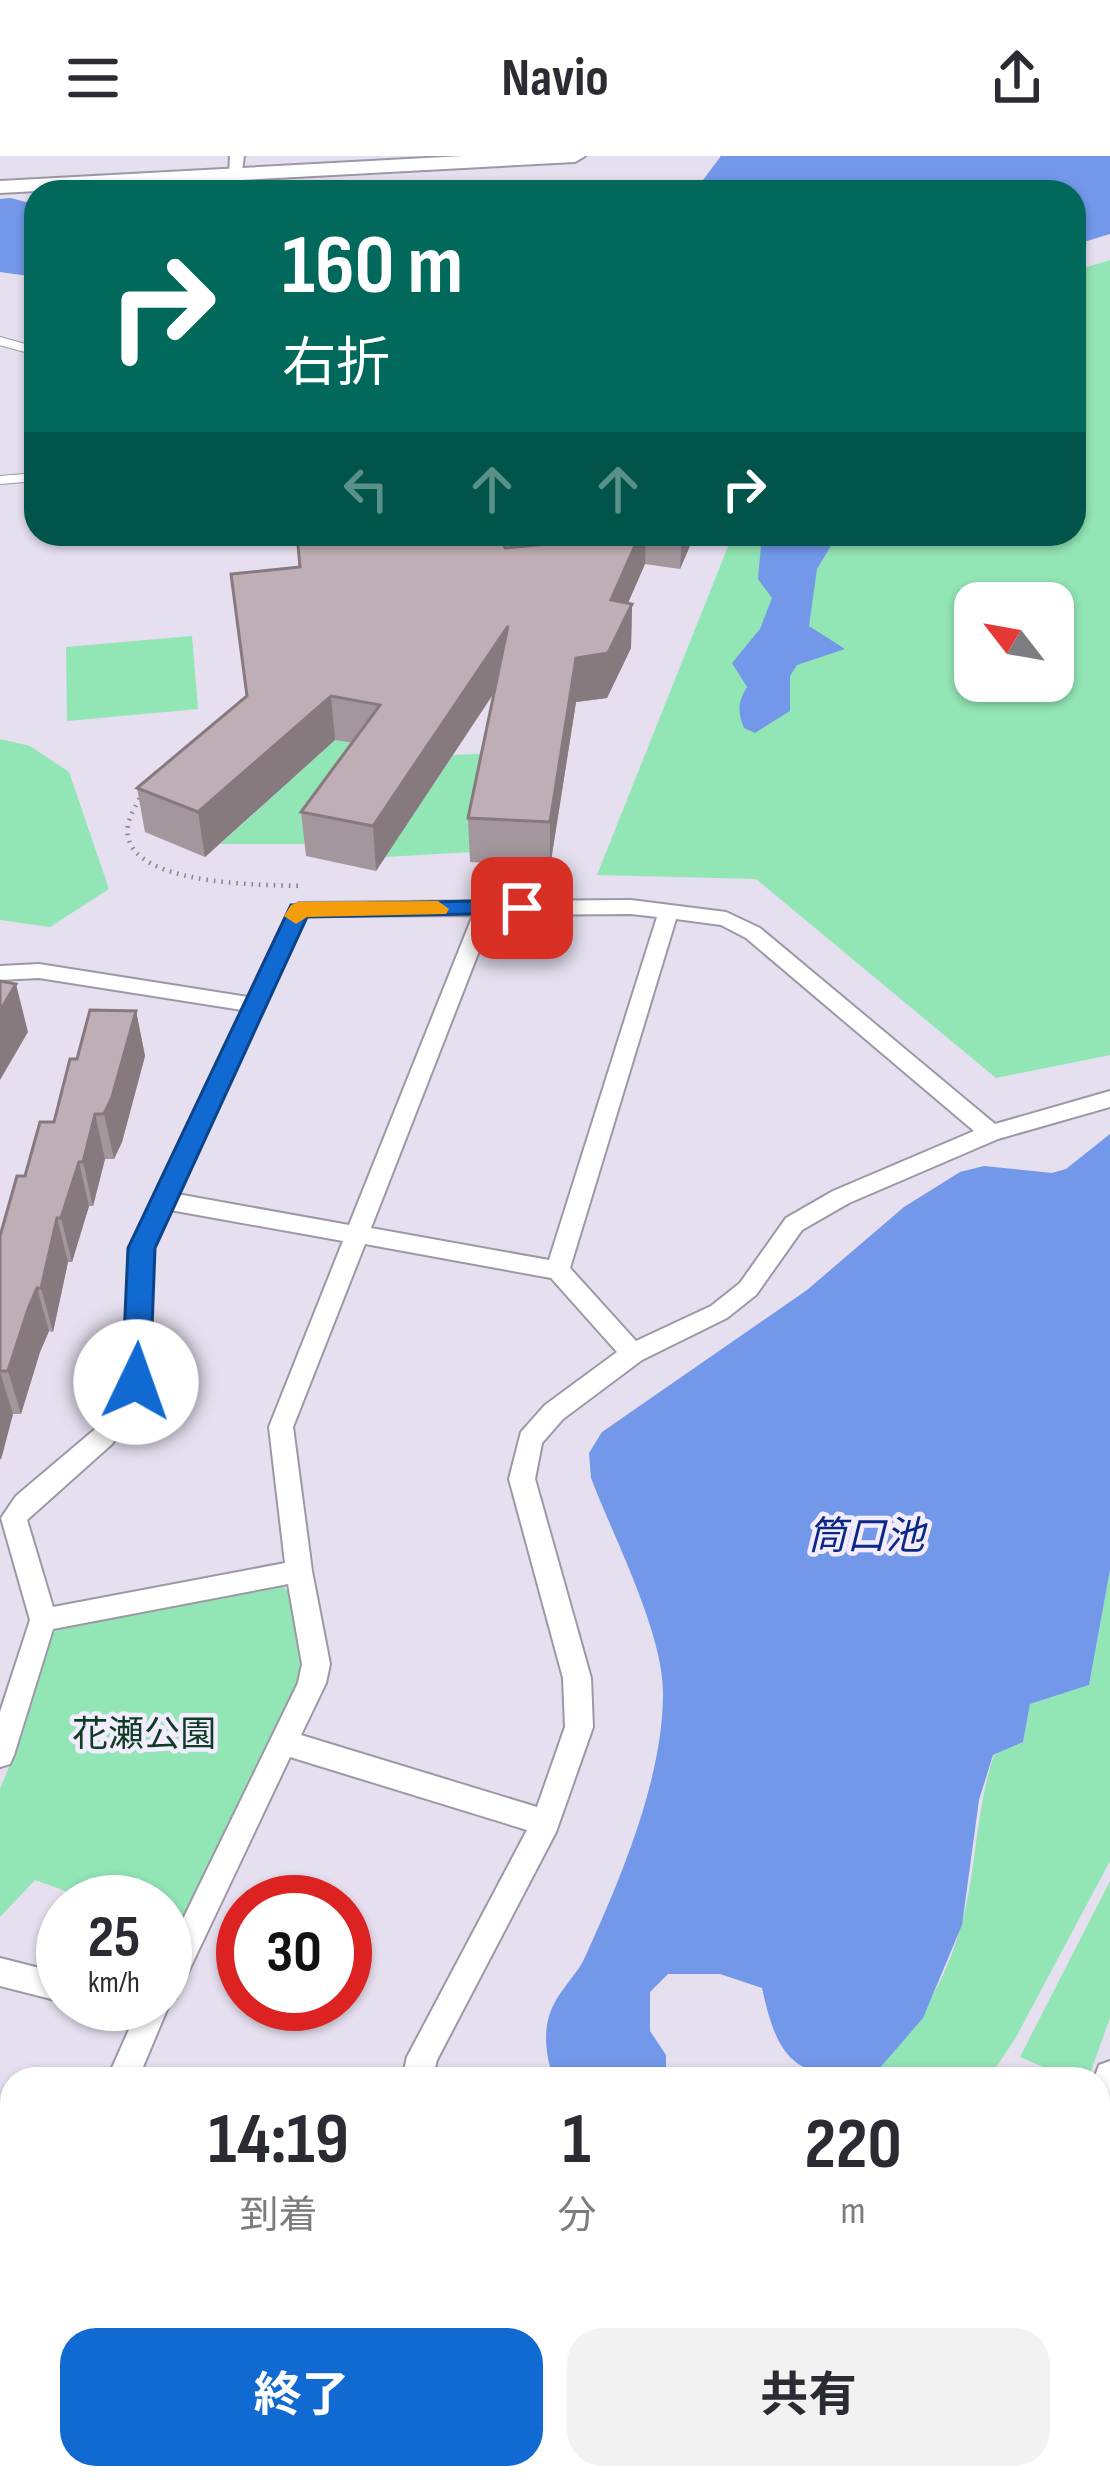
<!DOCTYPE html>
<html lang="ja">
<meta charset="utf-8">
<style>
body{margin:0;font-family:"Sofia Sans Condensed","Noto Sans JP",sans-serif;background:#f2f2f3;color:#2b2b33;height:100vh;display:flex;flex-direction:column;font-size:45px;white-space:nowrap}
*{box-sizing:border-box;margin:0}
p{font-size:39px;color:#7c7c81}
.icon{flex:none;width:66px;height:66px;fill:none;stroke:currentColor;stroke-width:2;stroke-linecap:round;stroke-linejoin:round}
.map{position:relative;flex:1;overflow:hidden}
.drawer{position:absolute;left:0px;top:1911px;width:1110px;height:423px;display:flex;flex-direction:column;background:#fff;border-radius:36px 36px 0 0;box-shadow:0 3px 9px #0004}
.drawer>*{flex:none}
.top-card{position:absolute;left:24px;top:24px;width:1062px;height:366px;border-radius:36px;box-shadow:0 3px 9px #0004;background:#00695c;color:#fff;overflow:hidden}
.needle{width:78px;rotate:301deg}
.fabs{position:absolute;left:954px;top:426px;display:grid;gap:24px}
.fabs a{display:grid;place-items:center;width:120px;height:120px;border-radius:24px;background:#fff;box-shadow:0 3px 9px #0004;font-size:60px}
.speed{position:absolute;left:36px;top:1719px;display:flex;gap:24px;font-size:60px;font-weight:700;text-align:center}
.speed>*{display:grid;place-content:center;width:156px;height:156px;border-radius:50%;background:#fff;box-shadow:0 3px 9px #0004;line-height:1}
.speed small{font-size:30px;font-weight:400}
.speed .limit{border:18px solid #d22;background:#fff;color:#111}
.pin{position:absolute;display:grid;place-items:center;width:102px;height:102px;color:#fff;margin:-51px;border-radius:24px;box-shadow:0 6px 18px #0006}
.me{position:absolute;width:132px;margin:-66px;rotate:3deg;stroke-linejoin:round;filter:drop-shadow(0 0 9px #0008)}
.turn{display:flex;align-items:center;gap:42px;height:252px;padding:0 60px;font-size:54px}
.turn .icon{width:156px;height:156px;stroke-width:2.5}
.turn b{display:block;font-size:84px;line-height:102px}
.lanes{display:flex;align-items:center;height:114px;padding:0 60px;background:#0003;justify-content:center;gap:60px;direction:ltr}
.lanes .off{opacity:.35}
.eta{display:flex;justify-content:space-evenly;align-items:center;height:204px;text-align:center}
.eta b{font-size:72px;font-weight:700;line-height:84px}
.button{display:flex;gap:24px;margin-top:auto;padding:24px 60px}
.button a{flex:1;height:138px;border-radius:36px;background:#1169d2;color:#fff;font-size:48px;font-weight:700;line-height:138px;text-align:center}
.button a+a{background:#f2f2f3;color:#2b2b33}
header{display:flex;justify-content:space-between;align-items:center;height:156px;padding:0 60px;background:#fff;font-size:54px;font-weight:700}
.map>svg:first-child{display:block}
.green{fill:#92e5b5;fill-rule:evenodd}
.water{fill:#7398ea}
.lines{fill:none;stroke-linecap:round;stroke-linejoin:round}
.lane-casing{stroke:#9d97a6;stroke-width:10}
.street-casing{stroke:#9d97a6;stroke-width:4}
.secondary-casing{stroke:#9d97a6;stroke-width:4}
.path{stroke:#85818d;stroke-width:4.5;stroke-dasharray:1.5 6;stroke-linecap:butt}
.lane{stroke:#fff;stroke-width:8}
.street{fill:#fff;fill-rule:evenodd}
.secondary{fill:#fff;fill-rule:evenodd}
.wall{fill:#a4969d}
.shaded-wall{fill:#867a7f}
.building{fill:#bfaeb6;stroke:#867a7f;stroke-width:3}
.route{fill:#1169d2;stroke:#0b4488;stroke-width:3}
.slow{fill:#f59e0b}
.labels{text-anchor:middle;stroke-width:9;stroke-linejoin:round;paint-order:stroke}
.park-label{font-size:36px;fill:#0e3c26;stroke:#f2ecfd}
.water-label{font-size:39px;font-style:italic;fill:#0c2886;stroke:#f2ecfd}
</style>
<header><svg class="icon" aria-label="menu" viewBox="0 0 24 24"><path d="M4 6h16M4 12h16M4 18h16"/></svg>Navio<svg class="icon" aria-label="share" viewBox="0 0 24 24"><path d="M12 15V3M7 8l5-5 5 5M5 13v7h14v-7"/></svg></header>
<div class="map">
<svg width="1110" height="2333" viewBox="0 0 1110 2333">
<rect width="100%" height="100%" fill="#e5dfef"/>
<path class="green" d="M1110 104V899L996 922 756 723 597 719 733 378H1074V115ZM975 447H1053V525H975Z
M192 480 198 553 67 565 66 491Z
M0 583 30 590 69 616 109 733 50 771 0 764Z
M335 584 383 594 314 688H220Z
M492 597 472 696 385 701 453 599Z
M1110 1414V1705L1015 1883 988 1923H875L873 1920C915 1872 943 1833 961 1770 977 1714 975 1655 994 1599L1023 1586 1030 1548 1089 1529Z
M281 1429 289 1436 303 1509 292 1541 179 1776 165 1771V1746H96L35 1724 0 1761V1633L23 1577 48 1482 60 1471Z
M1110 1725V1862L1088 1923H1071L1020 1901Z"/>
<path class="water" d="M721 0H1110V78L1074 89V36H668L681 27 703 24Z
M11 42 36 49V121L0 116V43Z
M762 378H838L817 413 809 470 845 493 797 509 790 520V555L755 577 744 572C737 555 738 546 747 531L732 507 760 473 772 442 758 423Z
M1110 978V1414L1089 1529 1030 1548 1023 1586 993 1599 979 1644 962 1769 923 1862 873 1920C795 1924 778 1905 762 1832L720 1818H668L650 1836V1875L666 1899V1923H554C546 1902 542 1874 552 1852 560 1833 578 1818 586 1799 621 1722 663 1622 663 1538 664 1478 613 1380 591 1322L589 1297 602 1276 807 1134 904 1051 960 1016 984 1010 1052 1017 1066 1013Z"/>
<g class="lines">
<defs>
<path id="lane" d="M0 185 36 195
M0 324 36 321"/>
<path id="street" d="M230 0H244L241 23 229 20Z
M631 744 726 756 760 772 995 968 1110 935V951L998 983 849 1047 802 1074 756 1139 727 1162 642 1204 563 1263 542 1287 535 1323 591 1522 593 1571 556 1676 437 1904 432 1923H402L407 1901 527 1674 290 1601 176 1842 171 1844 138 1923H107L131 1869 100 1858 96 1848H165V1800L298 1527 302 1508 288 1428 53 1473 14 1599 10 1608 0 1611V1556L30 1464 1 1362 16 1340 94 1274 116 1245 126 1207 129 1092 242 854 39 822 0 824V810L39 808 248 841 289 754 299 747ZM631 758 657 761 549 1104 371 1072 493 759ZM473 759 349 1069 177 1038 306 760ZM676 763 721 769 746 782 974 975 833 1035 786 1062 740 1127 711 1150 636 1185 570 1112ZM170 1054 343 1085 269 1271 285 1407 53 1451 27 1364 112 1288 140 1248 150 1207 153 1092ZM365 1088 551 1122 617 1196 545 1249 521 1276 509 1323 563 1522 565 1571 537 1651 301 1579 326 1527 330 1508 312 1415 293 1271Z
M0 1802 63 1818V1846L0 1830Z
M1110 1905V1966L1098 1973V1923H1094L1099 1909Z
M12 2144V2196L0 2202V2150Z
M302 2322H336L333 2333H299Z
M647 2322H683L679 2333H643Z
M935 2322H969L968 2333H934Z
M970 2322H1073L1077 2333H974Z"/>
<path id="secondary" d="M463 0H585L575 6 0 37V25Z
M1098 2047 1110 2049V2097L1098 2095Z"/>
</defs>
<use href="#lane" class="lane-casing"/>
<use href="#street" class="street-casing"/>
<use href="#secondary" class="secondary-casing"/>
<path class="path" d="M143 636C135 652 121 670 131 689 152 729 262 729 302 730
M507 728 540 721 542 710"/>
<use href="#lane" class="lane"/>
<use href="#street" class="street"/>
<use href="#secondary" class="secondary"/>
</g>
<path class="wall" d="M423 378H501L505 392 565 386 569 378H695L680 413 645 408 628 447 632 448 631 492 607 542 576 546 550 711 470 706 468 662 494 537 376 715 306 700 301 656 352 587 335 584 205 701 145 676 137 632 247 540 300 411 346 386 423 380Z
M136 855 145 900 122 986 114 1003H105L93 1050H89L72 1106H68L53 1176 49 1175 40 1196 21 1258H13L0 1304V1080L25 1020 54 966 77 903Z"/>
<path class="shaded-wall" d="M640 378H646L645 408 610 488 611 444Z
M682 378H695L680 413Z
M632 448 631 492 607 542 576 546 550 711V666L576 502Z
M508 470 509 514 376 715 373 670Z
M331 540 335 584 205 701 198 656Z
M16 828 28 876 0 924V855Z
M136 855 145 900 122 986 114 1003 104 958Z
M95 958 105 1003 93 1050 83 1006Z
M79 1006 89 1050 72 1106 61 1062Z
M57 1062 68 1106 53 1176 41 1132Z
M37 1132 49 1175 40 1196 21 1258 8 1215 28 1153Z
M0 1216 13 1258 1 1304 0 1302Z"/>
<path class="building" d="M297 378H345L346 386 430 380V378H501L505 392 565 386 569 378H640L611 444 632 448 608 497 576 502 550 666 468 662 508 470 373 670 301 656 380 549 331 540 198 656 137 632 247 540 231 418 300 411Z
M0 825 16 828 0 855Z
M90 854 136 855 112 941 104 958H95L83 1006H79L61 1062H57L41 1132H37L28 1153 8 1215H0V1080L17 1020H25L40 966H54L70 903H77Z"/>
<path class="route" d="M522 744 530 747V757L307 761 155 1092 150 1226 146 1234H126L122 1226 128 1092 291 749Z"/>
<path class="slow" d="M438 745 449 753 446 758 307 761 296 768 284 760 291 749 299 746Z"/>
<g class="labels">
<g class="park-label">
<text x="144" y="1590">花瀬公園</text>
</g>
<g class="water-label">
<text x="866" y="1393">筒口池</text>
</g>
</g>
</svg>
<div class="fabs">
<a><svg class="needle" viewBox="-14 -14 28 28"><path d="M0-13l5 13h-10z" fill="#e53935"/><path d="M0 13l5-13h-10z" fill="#7c7c81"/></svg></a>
</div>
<div class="speed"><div>25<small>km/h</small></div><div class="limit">30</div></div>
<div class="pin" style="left:522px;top:752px;background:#d93025"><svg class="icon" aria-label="arrive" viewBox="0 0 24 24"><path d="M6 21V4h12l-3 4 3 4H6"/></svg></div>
<svg class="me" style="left:136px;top:1226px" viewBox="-20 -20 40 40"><circle r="19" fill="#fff"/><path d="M0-13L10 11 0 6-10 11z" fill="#1169d2"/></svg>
<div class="top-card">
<div class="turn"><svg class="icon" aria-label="right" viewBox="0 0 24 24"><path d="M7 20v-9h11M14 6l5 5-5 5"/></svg><div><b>160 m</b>右折</div></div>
<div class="lanes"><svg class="icon off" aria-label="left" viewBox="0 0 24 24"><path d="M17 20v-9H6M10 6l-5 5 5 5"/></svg><svg class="icon off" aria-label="ahead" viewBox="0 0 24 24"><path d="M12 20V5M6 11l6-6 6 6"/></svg><svg class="icon off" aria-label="ahead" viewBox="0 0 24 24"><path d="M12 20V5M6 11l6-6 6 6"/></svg><svg class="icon" aria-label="right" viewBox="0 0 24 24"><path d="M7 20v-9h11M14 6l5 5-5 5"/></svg></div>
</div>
<section class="drawer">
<div class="eta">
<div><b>14:19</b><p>到着</p></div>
<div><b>1</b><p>分</p></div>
<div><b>220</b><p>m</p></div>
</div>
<div class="button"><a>終了</a><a>共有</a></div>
</section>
</div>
